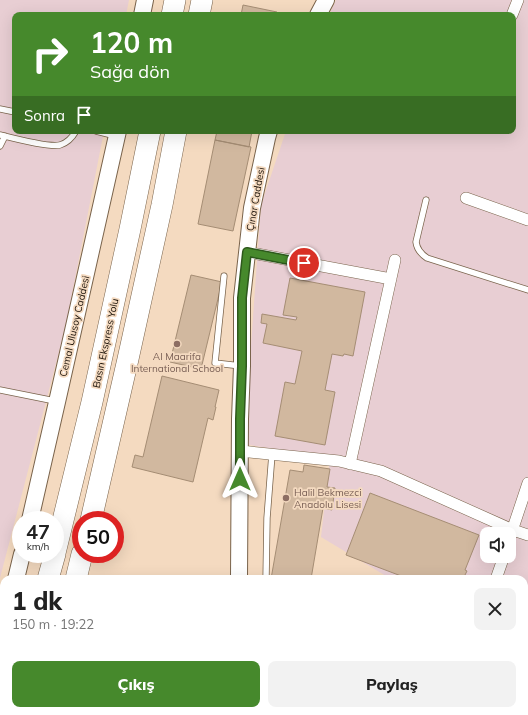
<!DOCTYPE html>
<html lang="tr">
<meta charset="utf-8">
<style>
body{margin:0;font-family:Mulish,sans-serif;background:#f2f2f2;color:#222;height:100vh;display:flex;flex-direction:column;font-size:15px;white-space:nowrap}
*{box-sizing:border-box;margin:0}
p{font-size:13px;color:#767676}
.icon{flex:none;width:22px;height:22px;fill:none;stroke:currentColor;stroke-width:2;stroke-linecap:round;stroke-linejoin:round}
.map{position:relative;flex:1;overflow:hidden}
.details{position:absolute;left:0px;top:575px;width:528px;height:140px;display:flex;flex-direction:column;background:#fff;border-radius:12px 12px 0 0;box-shadow:0 4px 16px #0002}
.details>*{flex:none}
.top-card{position:absolute;left:12px;top:12px;width:504px;height:122px;border-radius:8px;box-shadow:0 4px 16px #0002;background:#46892c;color:#fff;overflow:hidden}
.fabs{position:absolute;left:480px;top:527px;display:grid;gap:8px}
.fabs a{display:grid;place-items:center;width:36px;height:36px;border-radius:8px;background:#fff;box-shadow:0 4px 16px #0002;font-size:20px}
.speed{position:absolute;left:12px;top:511px;display:flex;gap:8px;font-size:20px;font-weight:700;text-align:center}
.speed>*{display:grid;place-content:center;width:52px;height:52px;border-radius:50%;background:#fff;box-shadow:0 4px 16px #0002;line-height:1}
.speed small{font-size:10px;font-weight:400}
.speed .limit{border:6px solid #d22;background:#fff;color:#111}
.pin{position:absolute;display:grid;place-items:center;width:34px;height:34px;color:#fff;margin:-17px;border:2px solid #fff;border-radius:50%;box-shadow:0 1px 4px #0007}
.me{position:absolute;width:44px;margin:-22px;rotate:0deg;stroke-linejoin:round;filter:drop-shadow(0 0 3px #0008)}
.turn{display:flex;align-items:center;gap:14px;height:84px;padding:0 12px;font-size:18px}
.turn .icon{width:52px;height:52px;stroke-width:2.5}
.turn b{display:block;font-size:28px;line-height:34px}
.then{display:flex;align-items:center;height:38px;padding:0 12px;background:#0003;gap:8px;font-size:15px}
.round{display:grid;place-items:center;flex:none;width:42px;height:42px;border-radius:8px;background:#f2f2f2}
.headline{display:flex;align-items:center;justify-content:space-between;height:68px;padding:0 12px}
h1{font-size:24px;font-weight:800;line-height:30px}
.cta{display:flex;gap:8px;margin-top:auto;padding:8px 12px}
.cta a{flex:1;height:46px;border-radius:8px;background:#46892c;color:#fff;font-size:16px;font-weight:800;line-height:46px;text-align:center}
.cta a+a{background:#f2f2f2;color:#222}
.map>svg:first-child{display:block}
.industrial{fill:#e8ced3;fill-rule:evenodd}
.building{fill:#d1b89f;stroke:#a58d74}
.lines{fill:none;stroke-linecap:round;stroke-linejoin:round}
.service-casing{stroke:#79634b;stroke-width:7}
.minor-casing{stroke:#79634b;stroke-width:12}
.secondary-casing{stroke:#79634b;stroke-width:18}
.motorway-casing{stroke:#79634b;stroke-width:22}
.service{stroke:#fff;stroke-width:5.5}
.minor{stroke:#fff;stroke-width:11}
.secondary{stroke:#fff;stroke-width:16}
.motorway{stroke:#fff;stroke-width:21}
.route-casing{stroke:#2e591d;stroke-width:10}
.route{stroke:#46892c;stroke-width:7}
.education-dot{fill:#8d6e63;stroke:#f4dac0;stroke-width:1.5}
.labels{text-anchor:middle;stroke-width:3.5;stroke-linejoin:round;paint-order:stroke}
.street-label{font-size:10px;fill:#1a1108;stroke:#f4dac0}
.education-label{font-size:10px;fill:#785e54;stroke:#f4dac0}
</style>
<div class="map">
<svg width="528" height="715" viewBox="0 0 528 715">
<rect width="100%" height="100%" fill="#f4dac0"/>
<path class="industrial" d="M0 0H129L126 15H15V131H104L66 325 0 578Z
M336 0H528V715H437L439 711H524V579H391L321 537 330 458 244 444 261 205 286 131H513V15H329ZM487 534H509V556H487Z"/>
<path class="building" d="M243 5 277 12 276 15H241Z
M217 131H252L249 147 215 140Z
M215 140 251 147 233 231 198 224Z
M191 275 222 282 201 369 170 362Z
M290 278 365 292 353 356 344 354 343 356 332 354 325 390 335 392 325 445 275 436 285 382 295 384 302 351 263 343 267 324 261 323 262 314 296 320 297 317 283 315Z
M162 376 219 390 215 407H216L213 420 208 418 193 482 132 467 135 455 143 457Z
M304 465 330 469 327 487 335 488 332 510 323 508 311 579H271L290 470 303 472Z
M370 493 479 535 465 570 467 571 463 579H409L346 555Z
M151 711H182L181 715H149Z"/>
<g class="lines">
<defs>
<path id="service" d="M0 109 15 112
M96 131 116 136
M0 135C12 138 50 148 60 145 67 143 72 138 76 131
M0 146 5 136
M426 200 416 242C417 250 421 254 427 258L528 290
M224 276 215 363 241 366
M0 390 55 401
M266 579 267 518 272 454"/>
<path id="minor" d="M512 15 518 0
M466 198 528 220
M247 252 391 279
M240 451 339 461 381 471 513 530 528 535
M350 464 395 260
M509 540 528 483
M496 579 504 556
M451 715 452 711"/>
<path id="secondary" d="M142 15 145 0
M318 15 326 0
M30 520 57 402 118 131
M16 579 22 554
M239 579 240 419 242 366V298L252 208 267 138 269 131
M0 640 4 625
M223 715 224 711"/>
<path id="motorway" d="M172 15 175 0
M199 15 202 0
M91 520 128 359 162 205 176 131
M55 553 92 402 130 229 150 131
M48 579 55 554
M76 579 82 554
M12 715 13 711
M40 715 41 711"/>
</defs>
<use href="#service" class="service-casing"/>
<use href="#minor" class="minor-casing"/>
<use href="#secondary" class="secondary-casing"/>
<use href="#motorway" class="motorway-casing"/>
<use href="#service" class="service"/>
<use href="#minor" class="minor"/>
<use href="#secondary" class="secondary"/>
<use href="#motorway" class="motorway"/>
</g>
<g class="lines">
<defs>
<path id="route" d="M240 479V419L242 366V298L247 252 304 263"/>
</defs>
<use href="#route" class="route-casing"/>
<use href="#route" class="route"/>
</g>
<g class="education-dot">
<circle cx="177" cy="344" r="4"/>
<circle cx="286" cy="498" r="4"/>
</g>
<g class="labels">
<g class="street-label">
<text transform="translate(255 199) rotate(-80)" y="4">Çınar Caddesi</text>
<text transform="translate(74 326) rotate(-77)" y="4">Cemal Ulusoy Caddesi</text>
<text transform="translate(105 343) rotate(-78)" y="4">Basın Ekspress Yolu</text>
</g>
<g class="education-label">
<text x="177" y="360">Al Maarifa<tspan x="177" dy="12">International School</tspan></text>
<text x="294" y="496" text-anchor="start">Halil Bekmezci<tspan x="294" dy="12">Anadolu Lisesi</tspan></text>
</g>
</g>
</svg>
<div class="fabs">
<a><svg class="icon" aria-label="sound" viewBox="0 0 24 24"><path d="M4 9h4l5-4v14l-5-4H4zM17 9q2 3 0 6"/></svg></a>
</div>
<div class="speed"><div>47<small>km/h</small></div><div class="limit">50</div></div>
<div class="pin" style="left:304px;top:263px;background:#d93025"><svg class="icon" aria-label="arrive" viewBox="0 0 24 24"><path d="M6 21V4h12l-3 4 3 4H6"/></svg></div>
<svg class="me" style="left:240px;top:479px" viewBox="-20 -20 40 40"><path d="M0-17L14 15 0 8-14 15z" fill="#46892c" stroke="#fff" stroke-width="4"/></svg>
<div class="top-card">
<div class="turn"><svg class="icon" aria-label="right" viewBox="0 0 24 24"><path d="M7 20v-9h11M14 6l5 5-5 5"/></svg><div><b>120 m</b>Sağa dön</div></div>
<div class="then">Sonra<svg class="icon" aria-label="arrive" viewBox="0 0 24 24"><path d="M6 21V4h12l-3 4 3 4H6"/></svg></div>
</div>
<section class="details">
<div class="headline"><div><h1>1 dk</h1><p>150 m · 19:22</p></div><a class="round"><svg class="icon" aria-label="close" viewBox="0 0 24 24"><path d="M6 6l12 12M18 6L6 18"/></svg></a></div>
<div class="cta"><a>Çıkış</a><a>Paylaş</a></div>
</section>
</div>
